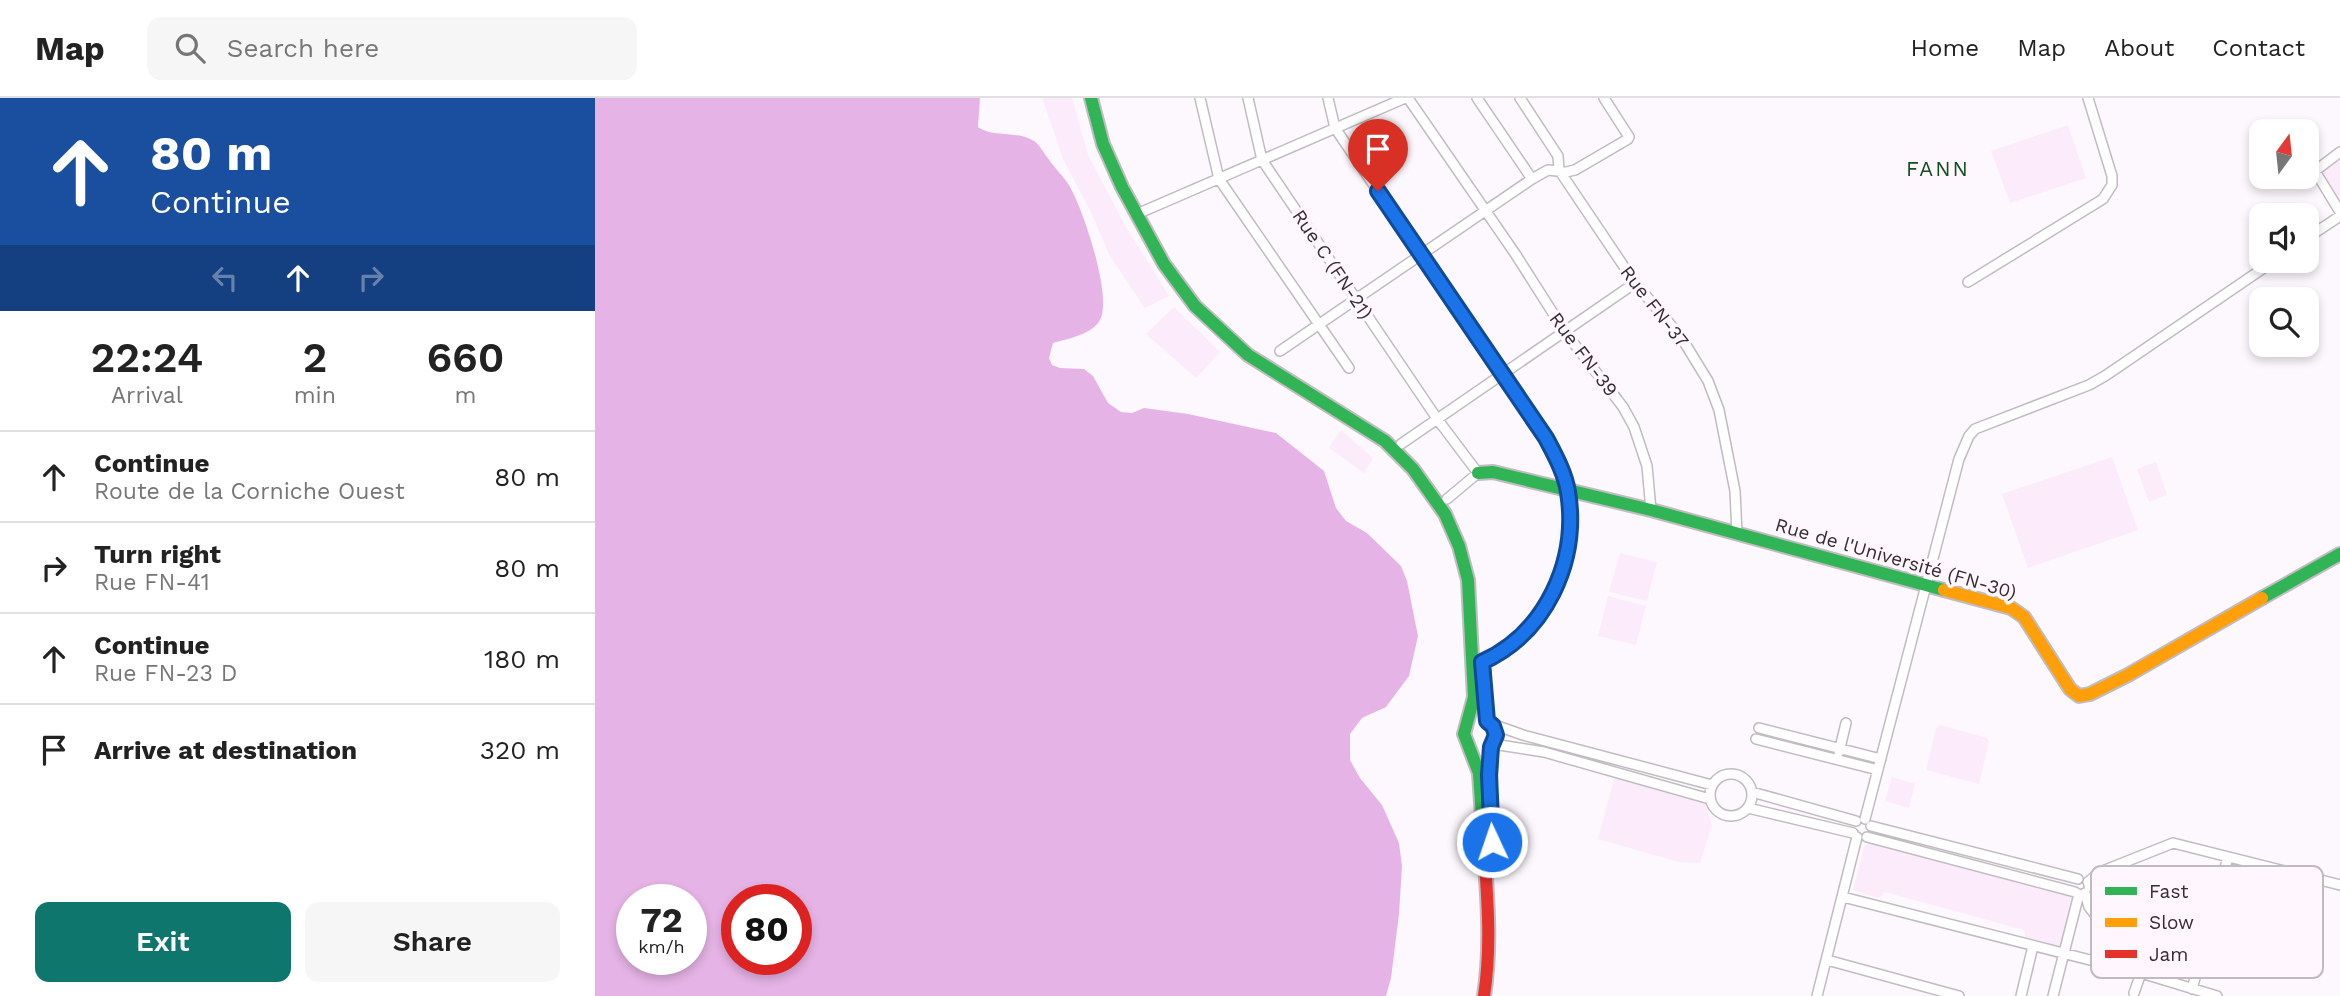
<!DOCTYPE html>
<meta charset="utf-8">
<style>
body{margin:0;font-family:"Work Sans",sans-serif;background:#f6f6f6;color:#222;height:100vh;display:flex;flex-direction:column;font-size:26px;white-space:nowrap}
*{box-sizing:border-box;margin:0}
p{font-size:23px;color:#767676}
.icon{flex:none;width:38px;height:38px;fill:none;stroke:currentColor;stroke-width:2;stroke-linecap:round;stroke-linejoin:round}
.map{position:relative;flex:1;overflow:hidden}
.sheet{display:flex;flex-direction:column;background:#fff;width:595px}
.sheet>*{flex:none}
.banner{background:#1a4fa0;color:#fff;overflow:hidden}
.needle{width:46px;rotate:15deg}
.controls{position:absolute;left:1654px;top:21px;display:grid;gap:14px}
.controls a{display:grid;place-items:center;width:70px;height:70px;border-radius:14px;background:#fff;box-shadow:0 4px 10px #0003;font-size:35px}
.speed{position:absolute;left:21px;top:786px;display:flex;gap:14px;font-size:35px;font-weight:700;text-align:center}
.speed>*{display:grid;place-content:center;width:91px;height:91px;border-radius:50%;background:#fff;box-shadow:0 4px 10px #0003;line-height:1}
.speed small{font-size:18px;font-weight:400}
.speed .limit{border:10px solid #d22;background:#fff;color:#111}
.pin{position:absolute;display:grid;place-items:center;width:60px;height:60px;color:#fff;margin:-72px -30px;border-radius:50% 50% 50% 0;rotate:-45deg;box-shadow:0 0 7px #0007}
.pin .icon{rotate:45deg}
.me{position:absolute;width:77px;margin:-38px;rotate:357deg;stroke-linejoin:round;filter:drop-shadow(0 0 5px #0008)}
.turn{display:flex;align-items:center;gap:24px;height:147px;padding:0 35px;font-size:32px}
.turn .icon{width:91px;height:91px;stroke-width:2.5}
.turn b{display:block;font-size:49px;line-height:60px}
.lanes{display:flex;align-items:center;height:66px;padding:0 35px;background:#0003;justify-content:center;gap:35px;direction:ltr}
.lanes .off{opacity:.35}
.eta{display:flex;justify-content:space-evenly;align-items:center;height:119px;text-align:center}
.eta b{font-size:42px;font-weight:600;line-height:49px}
.cta{display:flex;gap:14px;margin-top:auto;padding:14px 35px}
.cta a{flex:1;height:80px;border-radius:14px;background:#0f766e;color:#fff;font-size:28px;font-weight:600;line-height:80px;text-align:center}
.cta a+a{background:#f6f6f6;color:#222}
ul{padding:0;list-style:none}
li{display:flex;align-items:center;gap:21px;height:91px;padding:0 35px;border-top:2px solid #e0e0e0}
li div{flex:1}
li b{display:block;font-size:26px}
li em{font-style:normal}
header{display:flex;align-items:center;gap:42px;box-sizing:border-box;height:98px;padding:0 35px;background:#fff;border-bottom:2px solid #e0e0e0}
header strong{font-size:33px}
nav{display:flex;gap:38px;margin-inline-start:auto;font-size:24px}
.search{width:490px;height:63px;background:#f6f6f6;display:flex;align-items:center;gap:18px;box-sizing:border-box;padding:0 24px;border-radius:14px;color:#767676;font-size:26px}
main{display:flex;flex:1;min-height:0}
.map>svg:first-child{display:block}
.green{fill:#fbebfb}
.water{fill:#e5b3e5;fill-rule:evenodd}
.lines{fill:none;stroke-linecap:round;stroke-linejoin:round}
.street-casing{stroke:#c0bcc0;stroke-width:12}
.fast-casing{stroke:#c0bcc0;stroke-width:16}
.slow-casing{stroke:#c0bcc0;stroke-width:16}
.jam-casing{stroke:#c0bcc0;stroke-width:16}
.street{stroke:#fffeff;stroke-width:9}
.fast{stroke:#30b455;stroke-width:12}
.slow{stroke:#ff9f0a;stroke-width:12}
.jam{stroke:#e5322d;stroke-width:12}
.route-casing{stroke:#114b97;stroke-width:18}
.route{stroke:#1a73e8;stroke-width:12}
.labels{text-anchor:middle;stroke-width:7;stroke-linejoin:round;paint-order:stroke}
.street-label{font-size:19px;fill:#322e32;stroke:#fff6fe}
.neighbourhood-label{font-size:21px;letter-spacing:2px;fill:#124f1f;stroke:#fff6fe}
.key{fill:#fff6fe;stroke:#c2bac1;stroke-width:2}
.key-label{font-size:19px;fill:#322e32}
</style>
<header>
<strong>Map</strong>
<div class="search"><svg class="icon" aria-label="search" viewBox="0 0 24 24"><circle cx="10" cy="10" r="6"/><path d="M15 15l6 6"/></svg>Search here</div>
<nav><a>Home</a><a>Map</a><a>About</a><a>Contact</a></nav>
</header>
<main>
<section class="sheet">
<div class="banner">
<div class="turn"><svg class="icon" aria-label="ahead" viewBox="0 0 24 24"><path d="M12 20V5M6 11l6-6 6 6"/></svg><div><b>80 m</b>Continue</div></div>
<div class="lanes"><svg class="icon off" aria-label="left" viewBox="0 0 24 24"><path d="M17 20v-9H6M10 6l-5 5 5 5"/></svg><svg class="icon" aria-label="ahead" viewBox="0 0 24 24"><path d="M12 20V5M6 11l6-6 6 6"/></svg><svg class="icon off" aria-label="right" viewBox="0 0 24 24"><path d="M7 20v-9h11M14 6l5 5-5 5"/></svg></div>
</div>
<div class="eta">
<div><b>22:24</b><p>Arrival</p></div>
<div><b>2</b><p>min</p></div>
<div><b>660</b><p>m</p></div>
</div>
<ul>
<li><svg class="icon" aria-label="ahead" viewBox="0 0 24 24"><path d="M12 20V5M6 11l6-6 6 6"/></svg><div><b>Continue</b><p>Route de la Corniche Ouest</p></div><em>80 m</em></li>
<li><svg class="icon" aria-label="right" viewBox="0 0 24 24"><path d="M7 20v-9h11M14 6l5 5-5 5"/></svg><div><b>Turn right</b><p>Rue FN-41</p></div><em>80 m</em></li>
<li><svg class="icon" aria-label="ahead" viewBox="0 0 24 24"><path d="M12 20V5M6 11l6-6 6 6"/></svg><div><b>Continue</b><p>Rue FN-23 D</p></div><em>180 m</em></li>
<li><svg class="icon" aria-label="arrive" viewBox="0 0 24 24"><path d="M6 21V4h12l-3 4 3 4H6"/></svg><div><b>Arrive at destination</b></div><em>320 m</em></li>
</ul>
<div class="cta"><a>Exit</a><a>Share</a></div>
</section>
<div class="map">
<svg width="1745" height="898" viewBox="0 0 1745 898">
<rect width="100%" height="100%" fill="#fdf8fd"/>
<path class="green" d="M447 0H477L493 57 531 129 574 198 550 210 514 156 495 112 469 63Z
M1473 27 1491 80 1415 105 1396 53Z
M1745 57V105L1723 72Z
M579 209 625 254 601 280 551 236Z
M746 332 778 360 769 375 734 350Z
M1517 359 1543 432 1433 470 1407 396Z
M1561 364 1572 397 1554 404 1542 371Z
M1025 455 1062 464 1052 503 1014 494Z
M1013 498 1051 508 1041 547 1003 538Z
M1345 627 1392 640 1394 644 1384 686 1331 672 1341 631Z
M1020 677 1109 703 1117 728 1105 765 1084 764 1003 741Z
M1297 679 1320 686 1314 710 1290 703Z
M1277 746 1478 799 1465 849 1430 839 1429 832 1290 794 1283 800 1258 792 1270 747Z"/>
<path class="water" d="M0 0H385L383 29C398 40 421 32 439 43 444 46 448 54 452 59 458 68 466 76 472 84 487 106 518 199 505 222 498 236 472 241 458 245L454 260 457 267 465 270 489 271 498 278 513 305 526 314 537 315 549 310 593 316 681 335 729 373 741 410 751 423 772 435 806 468 812 483 823 538 814 578 791 609 767 620 755 636V662L765 680 787 707 804 745 807 768 804 816 796 880 791 898H0ZM37 802H96V861H37ZM142 802H201V861H142Z"/>
<g class="lines">
<defs>
<path id="street" d="M605 0 624 81 754 270
M653 0 667 62 843 322 883 375 852 401
M733 0 740 30 951 340C959 357 970 375 973 394 984 462 951 535 887 563
M813 0 921 157 970 234 1028 309 1039 329 1052 368 1056 412
M882 0 937 81
M925 0 963 58 964 72 1040 185 1086 239 1113 283 1124 312 1140 393 1142 436
M1745 54 1720 73 1745 114
M549 113 810 0
M1712 140 1745 118
M1373 184 1508 101 1517 87V78L1493 0
M685 253 937 81 953 72 971 74 980 72 1033 41 1034 39 1009 0
M806 346 1040 185
M897 626 928 637 1117 687
M1164 630 1286 661
M1161 641 1283 672
M898 646 949 654 1115 701
M1244 654 1251 625
M1115 697a21 21 0 1 1 42 0a21 21 0 1 1-42 0Z
M1157 694 1261 723
M1153 710 1258 735
M1270 721 1364 361 1374 338 1380 331 1494 287 1510 278 1679 163
M1276 728 1483 781
M1272 739 1480 794
M1493 784 1505 774 1578 745 1745 787
M1494 788 1632 827
M1490 795 1494 809 1546 875 1622 898
M1248 799 1546 875 1539 895
M1232 862 1364 898
M1597 891 1633 759
M1222 898 1262 739
M1426 898 1438 848
M1458 898 1484 796"/>
<path id="fast" d="M496 0 508 46 527 89 569 166 600 208 653 257 790 343 818 371 850 416 864 448 873 482 879 599 869 636 884 675 890 764
M883 375 898 374 1056 412 1349 492
M1667 500 1745 456
M895 693 896 649"/>
<path id="slow" d="M1349 492 1416 510 1429 519 1475 591 1484 598 1495 596 1533 577 1667 500
M888 583 892 623"/>
<path id="jam" d="M889 898C896 853 893 809 890 764"/>
</defs>
<use href="#street" class="street-casing"/>
<use href="#fast" class="fast-casing"/>
<use href="#slow" class="slow-casing"/>
<use href="#jam" class="jam-casing"/>
<use href="#street" class="street"/>
<use href="#fast" class="fast"/>
<use href="#slow" class="slow"/>
<use href="#jam" class="jam"/>
</g>
<g class="lines">
<defs>
<path id="route" d="M783 93 951 340C960 357 970 375 973 394 984 463 951 535 887 564L892 623 898 628 901 637 896 649 894 677 897 744"/>
</defs>
<use href="#route" class="route-casing"/>
<use href="#route" class="route"/>
</g>
<g class="labels">
<g class="street-label">
<text transform="translate(738 166) rotate(56)" y="7">Rue C (FN-21)</text>
<text transform="translate(1060 208) rotate(52)" y="7">Rue FN-37</text>
<text transform="translate(989 256) rotate(53)" y="7">Rue FN-39</text>
<text transform="translate(1301 460) rotate(16)" y="7">Rue de l'Université (FN-30)</text>
</g>
<g class="neighbourhood-label">
<text x="1343" y="78">FANN</text>
</g>
</g>
<rect x="1496" y="768" width="232" height="112" rx="10" class="key"/>
<rect x="1510" y="789" width="32" height="8" fill="#30b455"/>
<rect x="1510" y="820" width="32" height="9" fill="#ff9f0a"/>
<rect x="1510" y="852" width="32" height="8" fill="#e5322d"/>
<g class="key-label">
<text x="1554" y="800">Fast</text>
<text x="1554" y="831">Slow</text>
<text x="1554" y="863">Jam</text>
</g>
</svg>
<div class="controls">
<a><svg class="needle" viewBox="-14 -14 28 28"><path d="M0-13l5 13h-10z" fill="#e53935"/><path d="M0 13l5-13h-10z" fill="#767676"/></svg></a>
<a><svg class="icon" aria-label="sound" viewBox="0 0 24 24"><path d="M4 9h4l5-4v14l-5-4H4zM17 9q2 3 0 6"/></svg></a>
<a><svg class="icon" aria-label="search" viewBox="0 0 24 24"><circle cx="10" cy="10" r="6"/><path d="M15 15l6 6"/></svg></a>
</div>
<div class="speed"><div>72<small>km/h</small></div><div class="limit">80</div></div>
<div class="pin" style="left:783px;top:93px;background:#d93025"><svg class="icon" aria-label="arrive" viewBox="0 0 24 24"><path d="M6 21V4h12l-3 4 3 4H6"/></svg></div>
<svg class="me" style="left:897px;top:744px" viewBox="-20 -20 40 40"><circle r="17" fill="#1a73e8" stroke="#fff" stroke-width="3"/><path d="M0-11L8 9 0 5-8 9z" fill="#fff"/></svg>
</div>
</main>
